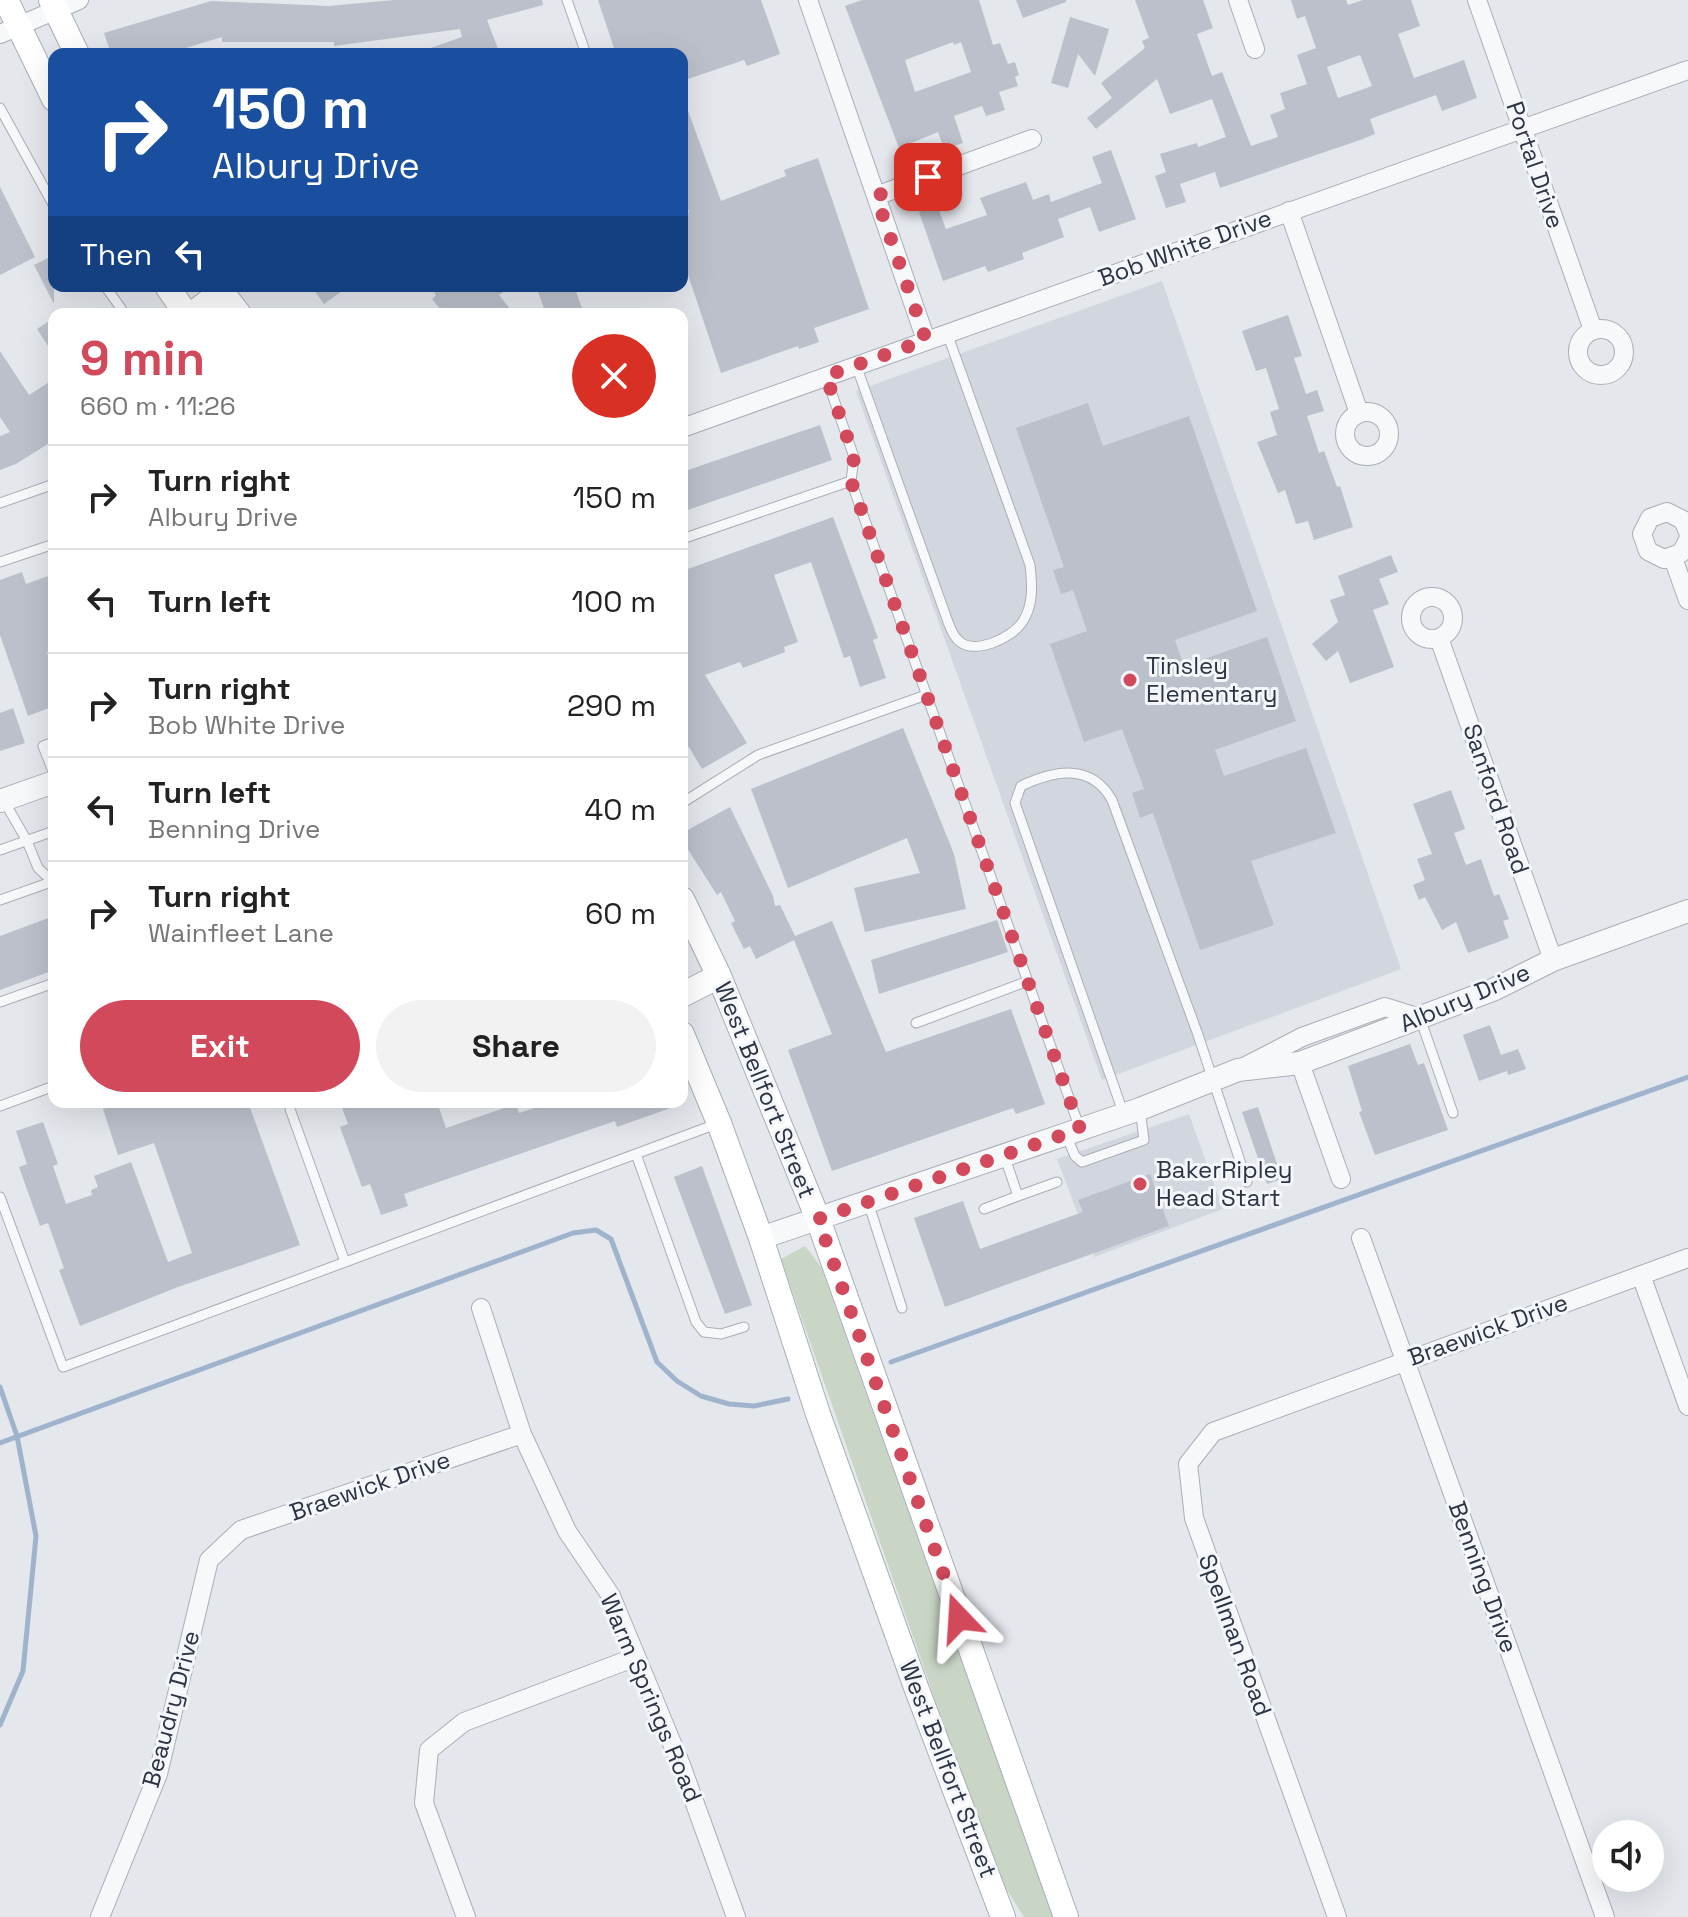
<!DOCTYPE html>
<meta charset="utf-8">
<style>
body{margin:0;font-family:"Space Grotesk",sans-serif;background:#f2f2f2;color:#222;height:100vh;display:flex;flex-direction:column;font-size:30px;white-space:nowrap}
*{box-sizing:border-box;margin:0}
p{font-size:26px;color:#767676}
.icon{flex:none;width:44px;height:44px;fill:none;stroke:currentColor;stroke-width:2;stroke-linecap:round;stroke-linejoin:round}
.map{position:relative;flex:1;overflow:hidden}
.sheet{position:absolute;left:48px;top:308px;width:640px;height:800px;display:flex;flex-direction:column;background:#fff;border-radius:16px;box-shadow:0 8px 32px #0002}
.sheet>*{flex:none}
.top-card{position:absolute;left:48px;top:48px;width:640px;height:244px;border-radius:16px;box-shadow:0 8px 32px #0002;background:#1a4fa0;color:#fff;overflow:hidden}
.controls{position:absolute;left:1592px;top:1820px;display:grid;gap:16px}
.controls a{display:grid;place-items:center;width:72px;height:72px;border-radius:50%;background:#fff;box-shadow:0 8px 32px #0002;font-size:40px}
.pin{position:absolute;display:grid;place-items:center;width:68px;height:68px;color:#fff;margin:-34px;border-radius:16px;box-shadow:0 4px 12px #0006}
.me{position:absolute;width:88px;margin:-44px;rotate:340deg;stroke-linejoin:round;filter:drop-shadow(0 0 6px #0008)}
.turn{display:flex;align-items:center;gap:28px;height:168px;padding:0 32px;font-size:36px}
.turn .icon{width:104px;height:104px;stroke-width:2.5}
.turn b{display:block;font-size:56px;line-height:68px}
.then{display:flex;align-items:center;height:76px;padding:0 32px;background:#0003;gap:16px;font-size:30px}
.round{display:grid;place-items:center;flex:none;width:84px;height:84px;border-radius:42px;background:#f2f2f2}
.head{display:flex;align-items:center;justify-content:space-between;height:136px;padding:0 32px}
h1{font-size:48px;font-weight:600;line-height:60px;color:#d1495b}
.button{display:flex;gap:16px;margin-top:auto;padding:16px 32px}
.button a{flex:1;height:92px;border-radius:48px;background:#d1495b;color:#fff;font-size:32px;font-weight:600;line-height:92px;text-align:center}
.button a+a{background:#f2f2f2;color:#222}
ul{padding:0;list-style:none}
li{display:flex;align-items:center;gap:24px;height:104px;padding:0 32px;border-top:2px solid #e0e0e0}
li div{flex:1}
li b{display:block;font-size:30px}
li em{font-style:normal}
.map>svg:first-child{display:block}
.built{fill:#d2d6de}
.green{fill:#c9d6c5}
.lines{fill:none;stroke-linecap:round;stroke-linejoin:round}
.stream{stroke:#9fb4cc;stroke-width:5}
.building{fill:#bbc0ca;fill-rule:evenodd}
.service-casing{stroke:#a9aeb7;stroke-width:11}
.minor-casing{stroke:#a9aeb7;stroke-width:20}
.tertiary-casing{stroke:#a9aeb7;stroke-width:24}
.secondary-casing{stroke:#a9aeb7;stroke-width:26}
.service{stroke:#f7f8fa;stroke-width:9}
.minor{stroke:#f7f8fa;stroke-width:18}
.tertiary{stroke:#f7f8fa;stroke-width:22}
.secondary{stroke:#fff;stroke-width:24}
.route{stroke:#d1495b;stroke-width:14;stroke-dasharray:0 25.2}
.poi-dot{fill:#d1495b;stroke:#f4f6f9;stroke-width:3}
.labels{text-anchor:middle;stroke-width:6;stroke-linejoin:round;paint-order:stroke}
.street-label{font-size:24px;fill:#2b3445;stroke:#f4f6f9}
.poi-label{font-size:24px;fill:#2b3445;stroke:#f4f6f9;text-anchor:start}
</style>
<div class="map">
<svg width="1688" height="1917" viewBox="0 0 1688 1917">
<rect width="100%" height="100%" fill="#e4e7ec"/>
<path class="built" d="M1162 281 1401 969 1102 1080 856 391Z
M1189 1114 1223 1209 1094 1257 1057 1159Z"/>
<path class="green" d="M805 1246 821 1267 1053 1917H1024L995 1871 781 1259Z"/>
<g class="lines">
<path class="stream" d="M891 1362 1688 1077
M0 1387 17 1436 36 1536 23 1671 0 1725
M0 1443 573 1233 596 1230 611 1239 657 1362 677 1381 701 1396 729 1404 754 1406 788 1399"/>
</g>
<path class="building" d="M394 0H542L543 5 487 20 500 54H420L419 52 462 37 460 29 334 46V42H222V37L166 54H111L104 33 211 1 329 6Z
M598 0H761L780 54 747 66 744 60 682 81V54H616Z
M862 0H979L993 45 1000 43 1008 64 1015 62 1019 75 1015 77 1018 86 999 92 1005 110 986 116 982 106 954 116 963 143 944 149 938 132 899 148 845 6ZM953 42 954 45 961 42 971 72 915 92 905 60Z
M1016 0H1066V2L1023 18Z
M1135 0H1203L1213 28 1197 34 1212 76 1222 72 1251 146 1278 137 1270 115 1285 109 1280 93 1307 84 1297 55 1316 48 1305 16 1297 19 1291 0H1346L1348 5 1363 0H1411L1420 26 1398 34 1414 78 1464 60 1477 98 1442 111 1436 95 1370 119 1375 134 1360 140 1220 188 1215 172 1180 184 1186 202 1166 208 1155 176 1166 172 1160 154 1197 143 1198 147 1226 137 1212 99 1170 114 1157 79 1096 129 1087 118 1112 98 1101 83 1145 48 1142 41 1149 38ZM1360 55 1372 86 1338 98 1327 67Z
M1070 17 1109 29 1095 76 1078 54 1068 88 1051 83Z
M684 100 721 201 786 176 784 170 818 158 869 309 814 328 819 342 799 349 798 346 721 373 682 257V215L689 212 682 193Z
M1111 150 1136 219 1099 232 1090 207 1058 219 1064 237 1022 253 1024 259 988 272 985 266 943 281 919 212 937 205 946 229 987 215 980 198 1026 182 1033 200 1049 194 1051 202 1102 183 1092 157Z
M0 187 35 257 0 275Z
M54 255V304L34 265Z
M311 286H349L324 304Z
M429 286H512L499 295 514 314H444L432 299 436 295Z
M536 286H574L584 314H546Z
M1288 315 1302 356 1294 358 1306 394 1317 390 1324 411 1307 416 1319 453 1324 451 1337 487 1340 486 1353 527 1314 540 1308 521 1296 524 1285 490 1278 493 1257 442 1277 435 1270 412 1279 409 1266 368 1256 371 1242 331Z
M54 318V355L37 329Z
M0 351 29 395 54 379V440L16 464 0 470V436L10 432 0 417Z
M1088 403 1103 446 1189 416 1257 611 1175 640 1184 666 1267 637 1296 721 1215 750 1224 776 1306 748 1336 833 1251 861 1274 925 1200 950 1153 813 1140 818 1132 793 1144 789 1122 729 1084 742 1050 644 1087 631 1073 590 1061 594 1053 570 1064 567 1016 428Z
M820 425 832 460 682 512V472Z
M833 517 878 638 873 640 886 678 860 687 850 656 844 658 811 562 774 575 798 642 784 647 785 652 743 668 740 662 705 675 747 743 702 769 689 747 682 751V571Z
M1391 555 1398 572 1379 579 1389 604 1373 610 1394 667 1350 683 1338 651 1326 661 1312 644 1338 622 1330 600 1345 595 1338 576Z
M22 572 26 584 54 574V651L47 652 54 672V706L28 716 0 635V580Z
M13 708 25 743 0 751V713Z
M903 728 954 854 966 909 865 932 854 888 920 873 907 838 788 888 751 789Z
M1451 790 1465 829 1454 833 1466 865 1481 859 1494 896 1499 894 1509 919 1503 921 1509 938 1468 953 1456 922 1442 930 1425 897 1419 900 1413 885 1425 880 1417 859 1432 854 1413 804Z
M730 807 773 896 775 906 780 905 795 936 832 921 886 1052 1011 1009 1045 1104 1016 1114 1013 1108 832 1171 788 1050 832 1034 794 940 756 959 750 946 744 949 731 923 735 921 721 892 717 895 682 840V833Z
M54 916V970L0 990V936Z
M997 920 1008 952 879 994 871 960Z
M1490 1025 1501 1055 1518 1049 1526 1069 1508 1075 1507 1071 1479 1081 1463 1035Z
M1410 1044 1418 1065 1424 1063 1448 1130 1375 1155 1359 1112 1362 1111 1348 1066Z
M123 1102H248L300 1245 178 1287 80 1326 59 1270 64 1268 48 1223 40 1226 19 1167 27 1164 16 1131 43 1122 58 1164 53 1166 66 1204 92 1195 91 1190 98 1187 94 1176 131 1162 168 1262 192 1253 154 1143 118 1155 103 1109Z
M340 1102H437L446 1128 516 1104 519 1113 553 1102 682 1104 617 1127 615 1121 404 1194 408 1206 381 1215 370 1184 362 1187 340 1127 348 1124Z
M1258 1107 1282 1179 1267 1184 1242 1112Z
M702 1166 752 1305 725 1314 674 1177Z
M1150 1174 1169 1226 945 1307 914 1218 963 1201 980 1249 1083 1212 1078 1200Z"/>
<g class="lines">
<defs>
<path id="service" d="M567 0 586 54
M0 108 54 206
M105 286 125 314
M856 365 948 622C950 627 953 635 957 639 972 657 1013 638 1023 621 1034 604 1032 583 1030 565L947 333
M826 377 854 457 851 481 1080 1129
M0 503 54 484
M682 539 851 481
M0 562 54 544
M54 742 43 746 54 774
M4 801 27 841 38 868 52 881 54 887
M682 803 758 755 926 695
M0 850 54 831
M0 900 54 881
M0 1002 54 983
M1420 1018 1453 1113
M916 1023 1028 981
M0 1106 54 1086
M290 1109 345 1262
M1124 1115 1015 803 1021 786C1055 770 1091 763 1112 800L1197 1032 1247 1182
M1066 1135 1075 1156 1082 1162 1144 1140 1140 1109
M636 1154 696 1322 704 1332 721 1334 744 1327
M1004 1155 1018 1196 1057 1182
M0 1197 63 1367 719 1123
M868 1202 902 1308
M984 1209 1018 1196"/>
<path id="minor" d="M808 0 926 340
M1238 0 1255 49
M1477 0 1593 330
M0 34 79 0
M876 196 1032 139
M1289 211 1359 413
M1578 352a23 23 0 1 1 46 0a23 23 0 1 1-46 0Z
M1345 434a22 22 0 1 1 44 0a22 22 0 1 1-44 0Z
M682 428 1688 70
M1688 532 1683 520 1667 512 1650 518 1642 534 1648 551 1664 559 1681 553 1688 540
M1673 558 1688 600
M1411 618a21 21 0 1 1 42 0a21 21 0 1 1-42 0Z
M1439 638 1553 960
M1300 1063 1341 1179
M1244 1067 1302 1037 1385 1007 1420 1018
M1361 1238 1605 1917
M1641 1275 1688 1406
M481 1308 522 1434 567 1531 611 1596 681 1765 736 1917
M100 1917 158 1774 209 1560 241 1530 522 1434
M466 1917 424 1803 429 1750 464 1722 636 1657
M1337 1917 1194 1518 1188 1464 1213 1432 1688 1258"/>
<path id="tertiary" d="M0 801 54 782
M761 1238 1140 1109 1238 1070 1300 1063 1495 989 1553 960 1688 911"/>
<path id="secondary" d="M6 0 54 99
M51 0 77 54
M167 286 186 314
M217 286 239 314
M192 314 221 292
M682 899 719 976 818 1219 1066 1917
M682 995 719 976
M682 1034 719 1123 761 1238 818 1414 916 1687 1003 1917"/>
</defs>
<use href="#service" class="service-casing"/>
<use href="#minor" class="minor-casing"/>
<use href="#tertiary" class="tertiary-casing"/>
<use href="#secondary" class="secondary-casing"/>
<use href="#service" class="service"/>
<use href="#minor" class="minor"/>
<use href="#tertiary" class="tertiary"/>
<use href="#secondary" class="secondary"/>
</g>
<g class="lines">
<path class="route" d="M928 177 876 196 926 340 826 376 854 457 851 481 1080 1129 818 1219 959 1618"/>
</g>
<g class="poi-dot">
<circle cx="1130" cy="680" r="8"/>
<circle cx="1140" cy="1184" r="8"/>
</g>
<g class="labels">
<g class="street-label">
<text transform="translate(1535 165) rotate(71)" y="8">Portal Drive</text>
<text transform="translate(1185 248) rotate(-20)" y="8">Bob White Drive</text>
<text transform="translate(1496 799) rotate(71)" y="8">Sanford Road</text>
<text transform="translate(1465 998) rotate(-23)" y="8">Albury Drive</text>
<text transform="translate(765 1090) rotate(68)" y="8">West Bellfort Street</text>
<text transform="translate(1488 1330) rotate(-20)" y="8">Braewick Drive</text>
<text transform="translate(370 1486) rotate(-19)" y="8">Braewick Drive</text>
<text transform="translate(1483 1577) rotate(70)" y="8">Benning Drive</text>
<text transform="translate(1235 1635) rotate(70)" y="8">Spellman Road</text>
<text transform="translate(651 1698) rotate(67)" y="8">Warm Springs Road</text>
<text transform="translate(171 1709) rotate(-75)" y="8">Beaudry Drive</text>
<text transform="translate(948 1769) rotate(69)" y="8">West Bellfort Street</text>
</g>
<g class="poi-label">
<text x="1146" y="674">Tinsley<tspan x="1146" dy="28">Elementary</tspan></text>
<text x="1156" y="1178">BakerRipley<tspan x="1156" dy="28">Head Start</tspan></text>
</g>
</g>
</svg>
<div class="controls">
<a><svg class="icon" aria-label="sound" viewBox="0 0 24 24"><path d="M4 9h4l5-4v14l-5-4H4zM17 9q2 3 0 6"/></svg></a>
</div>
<div class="pin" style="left:928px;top:177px;background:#d93025"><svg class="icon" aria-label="arrive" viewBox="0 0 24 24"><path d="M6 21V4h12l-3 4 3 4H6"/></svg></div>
<svg class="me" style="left:959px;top:1618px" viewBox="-20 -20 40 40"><path d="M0-17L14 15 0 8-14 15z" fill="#d1495b" stroke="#fff" stroke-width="4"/></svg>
<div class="top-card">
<div class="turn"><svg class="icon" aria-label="right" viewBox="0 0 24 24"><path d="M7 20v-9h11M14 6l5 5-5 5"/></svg><div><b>150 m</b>Albury Drive</div></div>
<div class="then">Then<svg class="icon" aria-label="left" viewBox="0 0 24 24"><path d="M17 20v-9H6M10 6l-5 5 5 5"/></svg></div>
</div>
<section class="sheet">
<div class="head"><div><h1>9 min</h1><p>660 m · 11:26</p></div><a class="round" style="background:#d93025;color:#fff"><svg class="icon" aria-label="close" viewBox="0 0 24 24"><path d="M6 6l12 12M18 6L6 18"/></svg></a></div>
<ul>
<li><svg class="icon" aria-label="right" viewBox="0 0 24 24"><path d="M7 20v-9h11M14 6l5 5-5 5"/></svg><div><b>Turn right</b><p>Albury Drive</p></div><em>150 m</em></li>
<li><svg class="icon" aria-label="left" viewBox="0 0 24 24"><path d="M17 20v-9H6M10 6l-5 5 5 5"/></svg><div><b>Turn left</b></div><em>100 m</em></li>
<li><svg class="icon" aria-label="right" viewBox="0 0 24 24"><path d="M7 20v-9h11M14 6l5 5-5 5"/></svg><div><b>Turn right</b><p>Bob White Drive</p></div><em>290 m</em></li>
<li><svg class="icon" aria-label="left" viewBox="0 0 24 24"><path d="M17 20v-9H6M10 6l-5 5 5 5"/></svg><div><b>Turn left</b><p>Benning Drive</p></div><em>40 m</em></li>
<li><svg class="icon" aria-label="right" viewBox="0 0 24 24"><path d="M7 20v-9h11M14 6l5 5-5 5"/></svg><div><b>Turn right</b><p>Wainfleet Lane</p></div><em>60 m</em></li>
</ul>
<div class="button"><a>Exit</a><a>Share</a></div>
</section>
</div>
